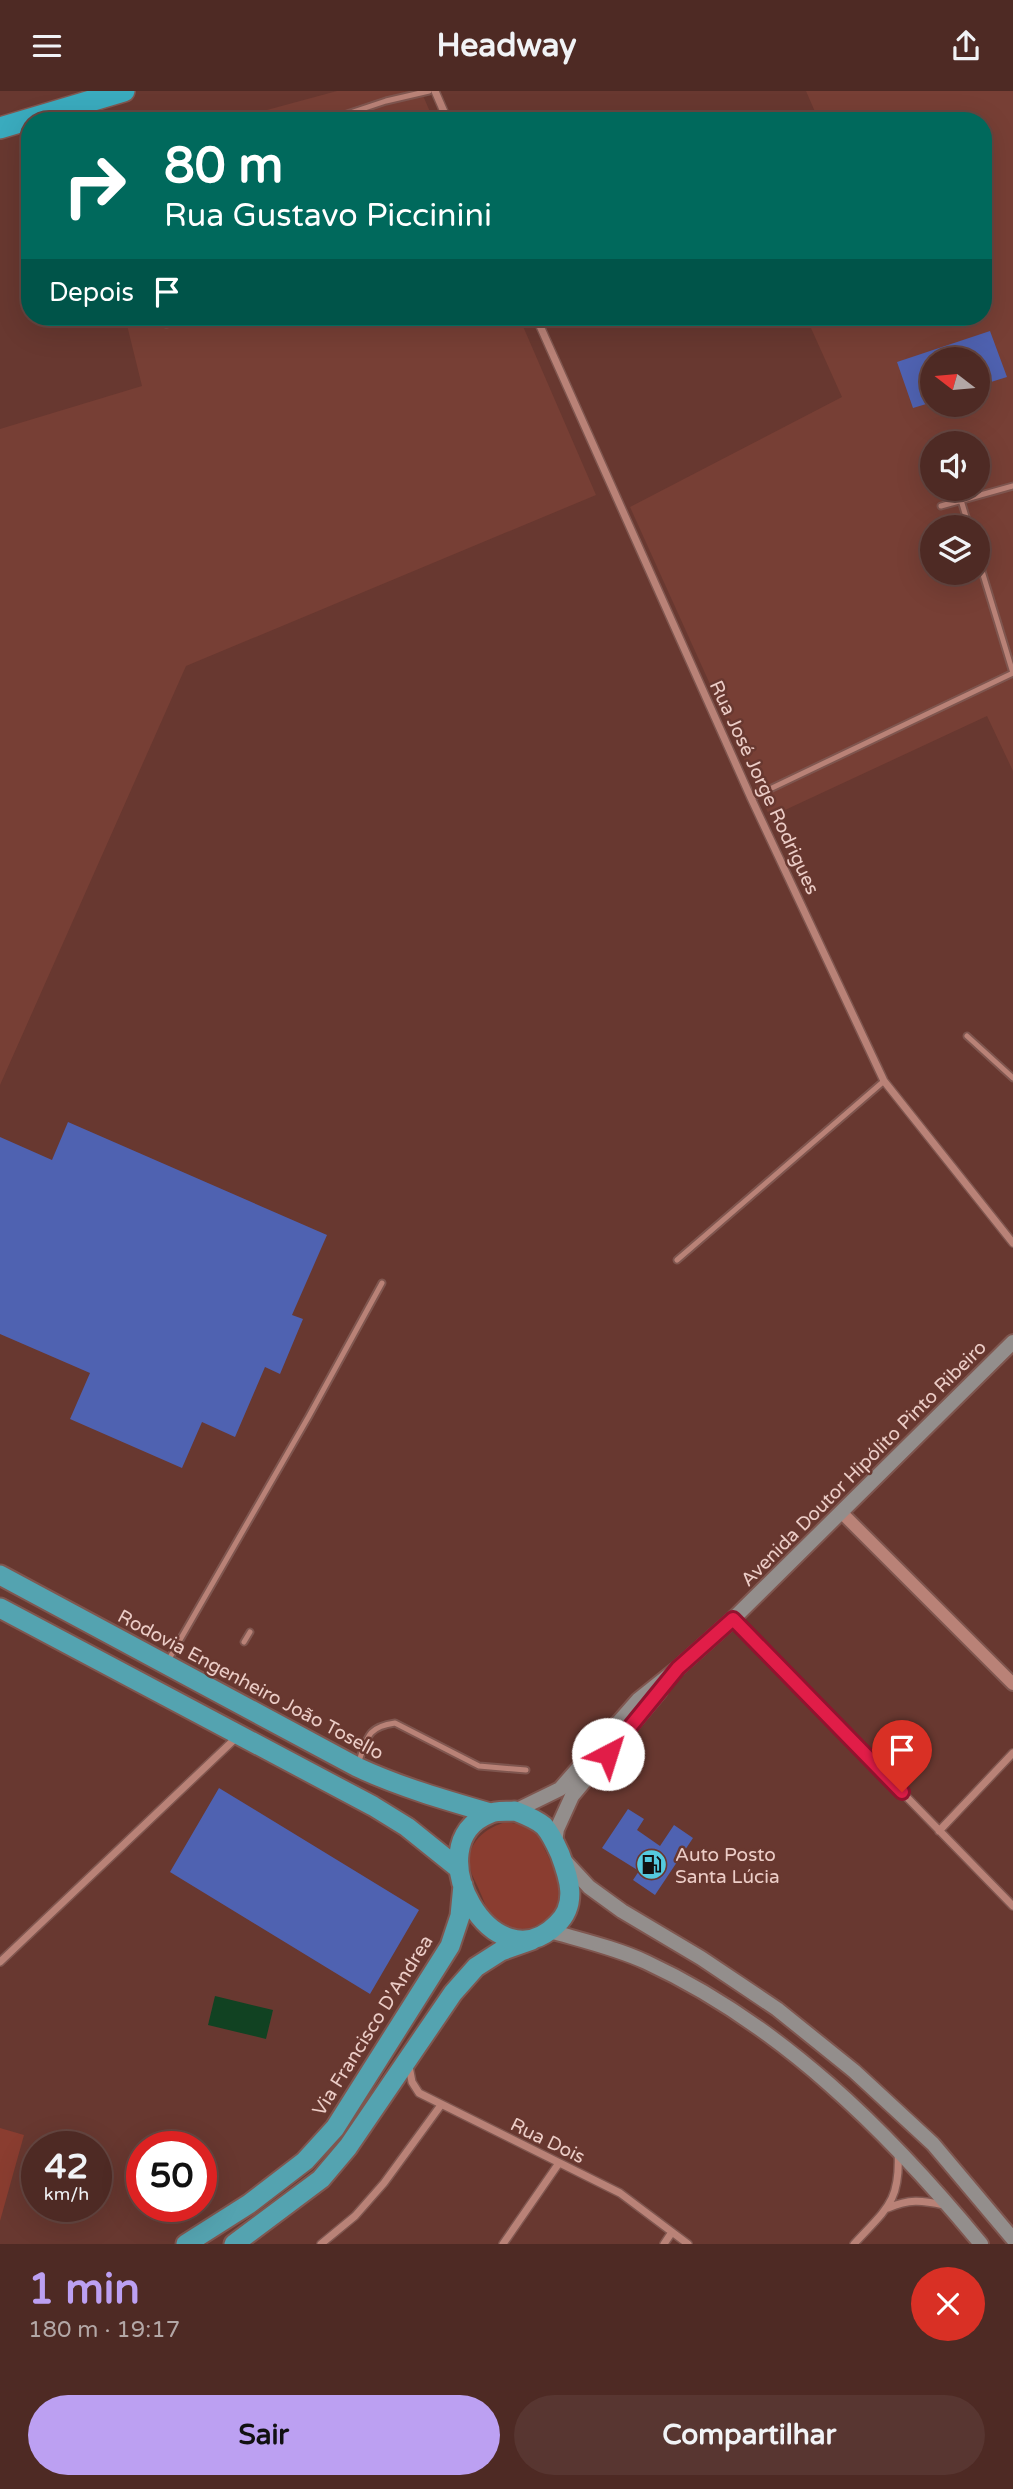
<!DOCTYPE html>
<html lang="pt">
<meta charset="utf-8">
<style>
body{margin:0;font-family:"Varela Round",sans-serif;background:#583631;color:#f1f3f6;height:100vh;display:flex;flex-direction:column;font-size:26px;white-space:nowrap}
*{box-sizing:border-box;margin:0}
p{font-size:23px;color:#b3a7a6}
.icon{flex:none;width:38px;height:38px;fill:none;stroke:currentColor;stroke-width:2;stroke-linecap:round;stroke-linejoin:round}
.map{position:relative;height:2153px;overflow:hidden}
.side{display:flex;flex-direction:column;background:#4e2a24;flex:1}
.side>*{flex:none}
.guide{position:absolute;left:21px;top:21px;width:971px;height:214px;border-radius:28px;box-shadow:0 7px 28px #0002,0 0 0 2px #654641;background:#00695c;color:#fff;overflow:hidden}
.needle{width:46px;rotate:286deg}
.fabs{position:absolute;left:920px;top:256px;display:grid;gap:14px}
.fabs a{display:grid;place-items:center;width:70px;height:70px;border-radius:50%;background:#4e2a24;box-shadow:0 7px 28px #0002,0 0 0 2px #654641;font-size:35px}
.speed{position:absolute;left:21px;top:2040px;display:flex;gap:14px;font-size:35px;font-weight:700;text-align:center}
.speed>*{display:grid;place-content:center;width:91px;height:91px;border-radius:50%;background:#4e2a24;box-shadow:0 7px 28px #0002,0 0 0 2px #654641;line-height:1}
.speed small{font-size:18px;font-weight:400}
.speed .limit{border:10px solid #d22;background:#fff;color:#111}
.pin{position:absolute;display:grid;place-items:center;width:60px;height:60px;color:#fff;margin:-72px -30px;border-radius:50% 50% 50% 0;rotate:-45deg;box-shadow:0 0 7px #0007}
.pin .icon{rotate:45deg}
.me{position:absolute;width:77px;margin:-38px;rotate:40deg;stroke-linejoin:round;filter:drop-shadow(0 0 5px #0008)}
.turn{display:flex;align-items:center;gap:24px;height:147px;padding:0 28px;font-size:32px}
.turn .icon{width:91px;height:91px;stroke-width:2.5}
.turn b{display:block;font-size:49px;line-height:60px}
.then{display:flex;align-items:center;height:66px;padding:0 28px;background:#0003;gap:14px;font-size:26px}
.round{display:grid;place-items:center;flex:none;width:74px;height:74px;border-radius:37px;background:#583631}
.head{display:flex;align-items:center;justify-content:space-between;height:119px;padding:0 28px}
h1{font-size:42px;font-weight:800;line-height:52px;color:#bca0f2}
.action{display:flex;gap:14px;margin-top:auto;padding:14px 28px}
.action a{flex:1;height:80px;border-radius:42px;background:#bca0f2;color:#111;font-size:28px;font-weight:800;line-height:80px;text-align:center}
.action a+a{background:#583631;color:#f1f3f6}
header{display:flex;justify-content:space-between;align-items:center;height:91px;padding:0 28px;background:#4e2a24;font-size:32px;font-weight:800}
.map>svg:first-child{display:block}
.built{fill:#773f35;fill-rule:evenodd}
.green{fill:#8a3d30}
.water{fill:#114222}
.building{fill:#4f62b1}
.lines{fill:none;stroke-linecap:round;stroke-linejoin:round}
.service-casing{stroke:#7f564f;stroke-width:9}
.minor-casing{stroke:#7f564f;stroke-width:10}
.tertiary-casing{stroke:#7f564f;stroke-width:16}
.secondary-casing{stroke:#7f564f;stroke-width:18}
.trunk-casing{stroke:#7f564f;stroke-width:23}
.motorway-casing{stroke:#7f564f;stroke-width:24}
.service{stroke:#b98277;stroke-width:5}
.minor{stroke:#b98277;stroke-width:7}
.tertiary{stroke:#b98277;stroke-width:12}
.secondary{stroke:#938e8c;stroke-width:14}
.trunk{stroke:#54a3b0;stroke-width:19}
.motorway{stroke:#3aabbe;stroke-width:21}
.route-casing{stroke:#92132f;stroke-width:18}
.route{stroke:#e11d48;stroke-width:12}
.labels{text-anchor:middle;stroke-width:5;stroke-linejoin:round;paint-order:stroke}
.street-label{font-size:19px;fill:#eccdc7;stroke:#683830}
.poi-label{font-size:19px;fill:#eccdc7;stroke:#683830;text-anchor:start}
</style>
<header><svg class="icon" aria-label="menu" viewBox="0 0 24 24"><path d="M4 6h16M4 12h16M4 18h16"/></svg>Headway<svg class="icon" aria-label="share" viewBox="0 0 24 24"><path d="M12 15V3M7 8l5-5 5 5M5 13v7h14v-7"/></svg></header>
<div class="map">
<svg width="1013" height="2153" viewBox="0 0 1013 2153">
<rect width="100%" height="100%" fill="#683830"/>
<path class="built" d="M337 0H421L434 30H226Z
M806 0H1013V680L987 625 770 726 630 416 842 306 806 226H984V30H819ZM933 268H978V313H933ZM933 352H978V397H933ZM933 436H978V481H933Z
M125 226H519L596 404 186 575 0 994V338L142 295Z"/>
<path class="green" d="M506 1731C517 1733 527 1735 536 1743 541 1747 543 1755 546 1761 556 1781 568 1807 549 1826 531 1843 504 1843 489 1821 485 1815 483 1807 480 1801 477 1793 471 1784 470 1776 466 1752 485 1737 506 1731Z
M0 2037 24 2044 0 2130Z"/>
<path class="water" d="M215 1905 273 1919 266 1948 208 1934Z"/>
<path class="building" d="M990 240 1007 286 978 295V268H933V311L913 317 897 271Z
M68 1031 327 1144 292 1224 303 1228 280 1283 265 1276 235 1346 202 1331 182 1377 70 1328 90 1282 0 1243V1046L52 1069Z
M219 1697 419 1819 370 1903 170 1781Z
M628 1718 644 1728 637 1739 660 1755 674 1734 693 1747 655 1804 633 1789 639 1780 602 1757Z"/>
<g class="lines">
<defs>
<path id="service" d="M326 30 386 10 429 0
M156 226 166 233 197 226
M961 409 969 436
M941 415 1013 395
M751 707 1013 582 978 467
M967 945 1013 987
M677 1169 884 990
M244 1551 250 1541
M169 1568 309 1325 382 1192
M358 1673C367 1648 366 1636 395 1632L479 1675 526 1679"/>
<path id="minor" d="M435 0 448 30
M536 226 751 707 884 990 1013 1152
M733 1528 1013 1815
M939 1740 1013 1662
M0 1871 238 1645
M409 1975 412 1991 419 2002 620 2102 688 2153
M888 2117C909 2108 921 2109 944 2114
M321 2153 355 2125 384 2092 441 2014
M503 2153 559 2072
M664 2153 672 2141
M854 2153C886 2118 901 2111 898 2060"/>
<path id="tertiary" d="M841 1421 1013 1593"/>
<path id="secondary" d="M515 1720 560 1698 638 1609 678 1577 733 1528 1013 1251
M555 1751 557 1738 572 1705 660 1600
M565 1770 589 1796 622 1820 701 1867 777 1918 854 1980 933 2053 1013 2148
M550 1840C581 1849 616 1857 646 1871 780 1933 888 2040 981 2153"/>
<path id="trunk" d="M0 1484 357 1676C400 1696 445 1709 490 1722
M0 1517 373 1715 407 1736 458 1777
M515 1720C525 1724 536 1728 544 1735 551 1743 556 1754 560 1763 569 1787 578 1813 557 1833 494 1897 414 1753 489 1723 496 1719 507 1721 515 1720Z
M186 2153 249 2113 305 2070 335 2037 450 1855 460 1825 463 1794
M234 2153 321 2088 348 2056 453 1902 476 1876 501 1860 532 1849"/>
<path id="motorway" d="M0 37 124 0"/>
</defs>
<use href="#service" class="service-casing"/>
<use href="#minor" class="minor-casing"/>
<use href="#tertiary" class="tertiary-casing"/>
<use href="#secondary" class="secondary-casing"/>
<use href="#trunk" class="trunk-casing"/>
<use href="#motorway" class="motorway-casing"/>
<use href="#service" class="service"/>
<use href="#minor" class="minor"/>
<use href="#tertiary" class="tertiary"/>
<use href="#secondary" class="secondary"/>
<use href="#trunk" class="trunk"/>
<use href="#motorway" class="motorway"/>
</g>
<g class="lines">
<defs>
<path id="route" d="M608 1663 678 1577 733 1528 902 1701"/>
</defs>
<use href="#route" class="route-casing"/>
<use href="#route" class="route"/>
</g>
<defs>
<symbol id="fuel-disc" viewBox="-11 -11 22 22"><circle r="9.5" fill="#55cadf" stroke="#683830"/><path d="M-5.5-6h7V0h2V4h1.3V-2.5L3-4.5l.8-.8L6-3V5H2.5V1h-1V6h-7ZM-4.2-4.7v3.2H.2V-4.7Z" fill="#111"/></symbol>
</defs>
<g fill-rule="evenodd">
<use href="#fuel-disc" x="634" y="1756" width="35" height="35"/>
</g>
<g class="labels">
<g class="street-label">
<text transform="translate(765 696) rotate(65)" y="7">Rua José Jorge Rodrigues</text>
<text transform="translate(863 1372) rotate(-45)" y="7">Avenida Doutor Hipólito Pinto Ribeiro</text>
<text transform="translate(251 1593) rotate(28)" y="7">Rodovia Engenheiro João Tosello</text>
<text transform="translate(372 1934) rotate(-58)" y="7">Via Francisco D'Andrea</text>
<text transform="translate(548 2049) rotate(26)" y="7">Rua Dois</text>
</g>
<g class="poi-label">
<text x="675" y="1770">Auto Posto<tspan x="675" dy="22">Santa Lúcia</tspan></text>
</g>
</g>
</svg>
<div class="fabs">
<a><svg class="needle" viewBox="-14 -14 28 28"><path d="M0-13l5 13h-10z" fill="#e53935"/><path d="M0 13l5-13h-10z" fill="#b3a7a6"/></svg></a>
<a><svg class="icon" aria-label="sound" viewBox="0 0 24 24"><path d="M4 9h4l5-4v14l-5-4H4zM17 9q2 3 0 6"/></svg></a>
<a><svg class="icon" aria-label="layers" viewBox="0 0 24 24"><path d="M12 4l9 5-9 5-9-5zM3 14l9 5 9-5"/></svg></a>
</div>
<div class="speed"><div>42<small>km/h</small></div><div class="limit">50</div></div>
<div class="pin" style="left:902px;top:1701px;background:#d93025"><svg class="icon" aria-label="arrive" viewBox="0 0 24 24"><path d="M6 21V4h12l-3 4 3 4H6"/></svg></div>
<svg class="me" style="left:608px;top:1663px" viewBox="-20 -20 40 40"><circle r="19" fill="#fff"/><path d="M0-13L10 11 0 6-10 11z" fill="#e11d48"/></svg>
<div class="guide">
<div class="turn"><svg class="icon" aria-label="right" viewBox="0 0 24 24"><path d="M7 20v-9h11M14 6l5 5-5 5"/></svg><div><b>80 m</b>Rua Gustavo Piccinini</div></div>
<div class="then">Depois<svg class="icon" aria-label="arrive" viewBox="0 0 24 24"><path d="M6 21V4h12l-3 4 3 4H6"/></svg></div>
</div>
</div>
<section class="side">
<div class="head"><div><h1>1 min</h1><p>180 m · 19:17</p></div><a class="round" style="background:#d93025;color:#fff"><svg class="icon" aria-label="close" viewBox="0 0 24 24"><path d="M6 6l12 12M18 6L6 18"/></svg></a></div>
<div class="action"><a>Sair</a><a>Compartilhar</a></div>
</section>
